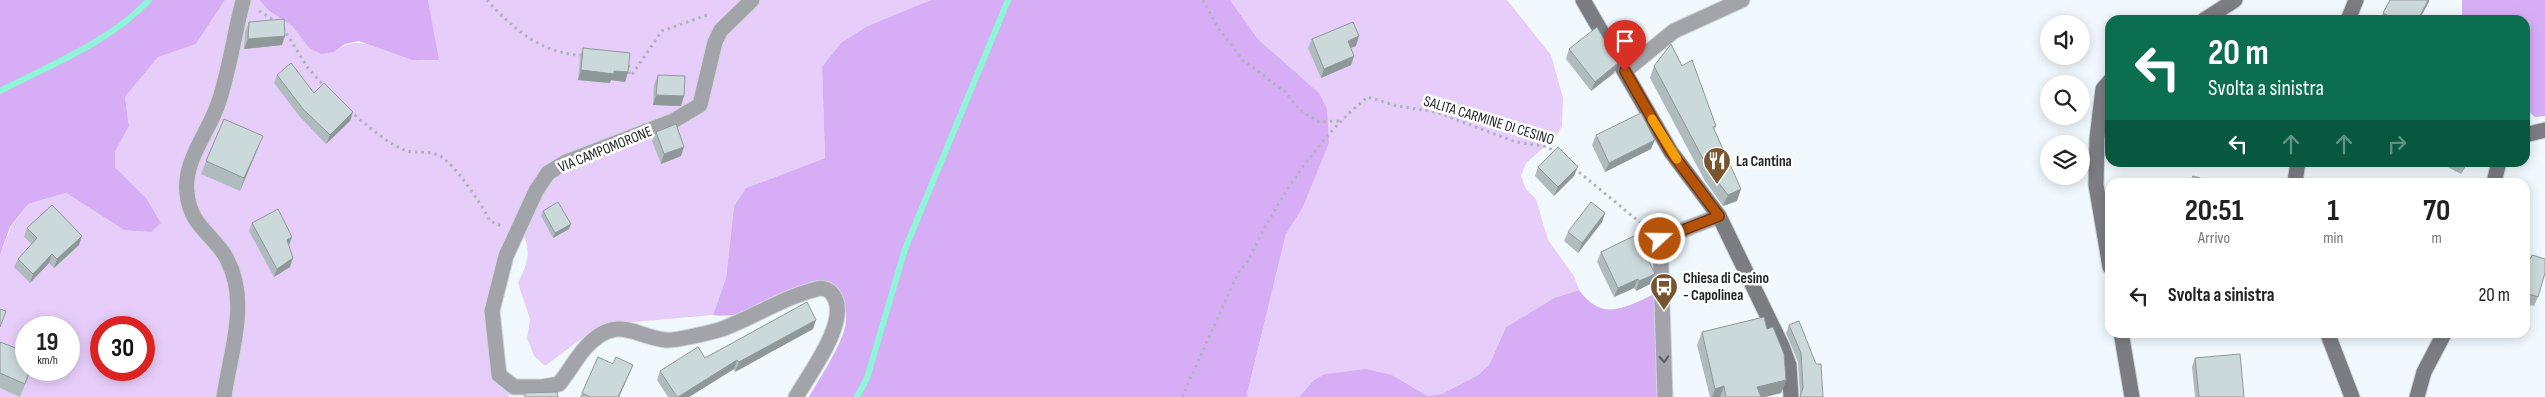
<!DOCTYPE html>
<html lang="it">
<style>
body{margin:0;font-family:"Sofia Sans Condensed",sans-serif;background:#f6f6f6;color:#222;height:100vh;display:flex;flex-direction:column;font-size:19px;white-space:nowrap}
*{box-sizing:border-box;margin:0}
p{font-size:16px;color:#767676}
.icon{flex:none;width:28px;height:28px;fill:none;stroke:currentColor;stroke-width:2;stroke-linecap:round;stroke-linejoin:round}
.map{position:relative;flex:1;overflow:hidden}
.drawer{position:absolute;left:2105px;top:178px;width:425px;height:160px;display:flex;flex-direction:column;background:#fff;border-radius:15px;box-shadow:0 2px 12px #0003}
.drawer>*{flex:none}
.hud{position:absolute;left:2105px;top:15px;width:425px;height:152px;border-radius:15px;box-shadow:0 2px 12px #0003;background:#0b6e4f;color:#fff;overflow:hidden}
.tools{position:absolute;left:2040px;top:15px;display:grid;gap:10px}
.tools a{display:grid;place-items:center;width:50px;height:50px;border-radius:50%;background:#fff;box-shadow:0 2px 12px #0003;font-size:25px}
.speed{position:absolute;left:15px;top:316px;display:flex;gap:10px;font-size:25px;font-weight:700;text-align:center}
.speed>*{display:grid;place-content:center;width:65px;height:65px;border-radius:50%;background:#fff;box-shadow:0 2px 12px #0003;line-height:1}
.speed small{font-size:12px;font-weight:400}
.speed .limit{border:8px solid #d22;background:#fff;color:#111}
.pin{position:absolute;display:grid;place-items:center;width:42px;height:42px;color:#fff;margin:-51px -21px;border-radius:50% 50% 50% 0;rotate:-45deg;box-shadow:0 0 5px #0007}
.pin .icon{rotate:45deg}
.me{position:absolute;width:55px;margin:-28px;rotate:69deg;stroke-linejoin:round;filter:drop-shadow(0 0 4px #0008)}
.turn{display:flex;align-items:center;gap:18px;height:105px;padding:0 20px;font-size:22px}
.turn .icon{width:65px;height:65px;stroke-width:2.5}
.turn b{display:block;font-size:35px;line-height:42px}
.lanes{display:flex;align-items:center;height:48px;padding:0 20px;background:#0003;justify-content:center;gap:25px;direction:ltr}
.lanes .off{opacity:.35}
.eta{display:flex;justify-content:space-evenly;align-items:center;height:85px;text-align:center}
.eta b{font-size:30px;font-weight:700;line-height:35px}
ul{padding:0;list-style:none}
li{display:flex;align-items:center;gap:15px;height:65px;padding:0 20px}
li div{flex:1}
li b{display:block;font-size:19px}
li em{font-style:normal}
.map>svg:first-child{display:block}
.green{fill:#e7cefa;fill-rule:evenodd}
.forest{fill:#d7aef6}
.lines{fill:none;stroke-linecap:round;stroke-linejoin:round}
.stream{stroke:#8df6d6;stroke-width:6}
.street-casing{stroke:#cfd6dc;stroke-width:17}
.secondary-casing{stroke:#cfd6dc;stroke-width:17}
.path{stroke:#aeb4b9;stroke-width:3;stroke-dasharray:2.5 4;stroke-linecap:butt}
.street{stroke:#a3a4a9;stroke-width:15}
.secondary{stroke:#7b7d83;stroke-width:15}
.wall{fill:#afbbbc}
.shaded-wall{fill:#8f9899}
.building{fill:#ccd9db;stroke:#8f9899}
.oneway{stroke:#5a5c60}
.route-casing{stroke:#753606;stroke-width:12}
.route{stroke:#b45309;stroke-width:9}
.slow{stroke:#f59e0b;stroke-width:9}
.labels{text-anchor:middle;stroke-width:5;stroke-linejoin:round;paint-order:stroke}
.street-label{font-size:15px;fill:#1e2124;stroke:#fff}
.poi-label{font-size:15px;font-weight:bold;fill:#1e2124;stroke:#fff;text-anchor:start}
</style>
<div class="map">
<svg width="2545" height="397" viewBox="0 0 2545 397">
<rect width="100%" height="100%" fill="#f1f9ff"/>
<path class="green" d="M225 0H259L269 11 292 26 309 48 334 52C361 31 382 52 411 59 419 61 430 60 438 60L428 0H931L822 67 825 158 746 188 734 206 726 278 713 315 600 325 545 366 534 356 527 338 530 319 518 283C531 255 531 251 518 222L499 294 500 382 510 397H0V255L11 227 28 204 66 193 124 230 161 223 147 199 115 167V152L129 126 125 97 158 56 196 44ZM26 328H69V370H26ZM101 328H144V370H101Z
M1230 0H1507L1551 55 1563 98 1562 126 1555 138 1526 163 1521 176 1526 189 1536 199 1548 240 1574 276 1579 290 1554 298 1506 327 1489 365 1478 375 1442 394 1428 396 1392 375 1314 380 1299 397H1248L1247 394 1286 234 1302 209 1319 93 1258 39Z"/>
<path class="forest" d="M0 0H225L196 44 158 57 125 97 129 126 115 152V167L147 199 161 223 151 232 124 230 66 193 28 204 10 227 0 255Z
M259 0H428L439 60H412L359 41 345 44 334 52 321 54 309 48 292 26 269 11Z
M931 0H1230L1258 39 1319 93 1327 109 1329 143 1302 209 1286 234 1247 394 1248 397H809C820 377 844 343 846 321 847 307 839 293 831 282 791 285 754 321 713 315L726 278 734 206 746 188 825 158 822 67 841 43 866 27Z
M2462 0H2545V116L2535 117 2525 108V20H2462Z
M1579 290C1602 322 1625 308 1654 294L1659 397H1299L1314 380 1325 374 1366 369 1392 375 1428 396 1442 394 1478 375 1489 365 1506 327 1554 298Z"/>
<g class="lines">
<path class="stream" d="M0 91C50 65 110 42 149 0
M857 397 867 378 905 249 1008 0"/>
<defs>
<path id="street" d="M752 0 721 30 715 42 700 105 673 121 566 162 548 173 536 191 506 256 492 311 499 375 514 387H542L559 384C569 372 576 358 586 347 617 313 635 337 666 340 675 341 713 332 722 329 754 317 784 297 817 289 823 287 830 290 833 295 851 320 809 374 796 397
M1625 71 1674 31 1742 0
M224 397C230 352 250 303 227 259 214 234 190 227 187 193 183 160 210 131 219 101 230 68 234 34 243 1
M1665 397 1660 239 1719 216"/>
<path id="secondary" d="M1583 0 1671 152 1719 216 1782 346 1789 365 1791 397
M2204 20 2235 0
M2348 20 2356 0
M2110 81 2103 89 2097 138 2096 185 2110 267
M2525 135 2545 130
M2295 182 2298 162
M2494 182 2499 162
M2121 332 2132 397
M2327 332 2352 397
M2417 397 2424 372 2445 332"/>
</defs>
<use href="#street" class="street-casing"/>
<use href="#secondary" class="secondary-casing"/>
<path class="path" d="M487 0C513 29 545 56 585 55
M1203 0 1218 28 1243 60 1284 91 1300 110 1319 122 1339 121
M259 11 277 22
M283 28 308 68 326 88
M629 65V75L633 73 662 31 710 14
M350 111C365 124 389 145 407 151 417 153 429 151 438 155 453 161 483 206 490 221L501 226
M1574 168 1648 229
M1182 397 1238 273 1248 261C1275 203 1318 136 1368 97L1397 106 1436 112 1516 142 1544 146 1557 152"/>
<use href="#street" class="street"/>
<use href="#secondary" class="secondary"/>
</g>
<path class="wall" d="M2390 0H2429L2419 20H2380L2383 13Z
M249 22 282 45 244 49 245 32Z
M1312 39 1356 46 1351 48 1354 56 1351 65 1321 78 1308 48Z
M583 48 628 72 625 82 611 80 610 83 578 80 580 58Z
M1569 49 1614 73 1591 91 1566 59Z
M1654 66H1682L1716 126 1714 130 1737 201 1723 206 1705 181 1650 78Z
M277 75 314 93 350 121 326 144 300 117 274 83Z
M658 75 681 106 653 105 654 85Z
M656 132 681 156 661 164 652 141Z
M1596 135 1651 149 1605 172 1592 145Z
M258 148 240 191 201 174 206 161Z
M2438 162H2468L2461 174Z
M1538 167 1574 176 1554 196 1535 176Z
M543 211 569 229 553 238 541 216Z
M1605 213 1602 222 1578 253 1564 241 1568 232Z
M252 223 289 245 290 267 274 277 249 231Z
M27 228 79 245 54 268 49 263 30 283 14 267 18 259 32 244 24 237Z
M1601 252 1652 283 1636 291 1634 288 1614 297 1597 262Z
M2525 257 2538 297 2534 306 2525 304Z
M1789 325 1823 397H1800V395L1798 362 1786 333Z
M813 329 735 372 734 369 689 397H668L657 380 660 371Z
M1767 329 1786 380 1781 393 1765 397H1710L1697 345 1702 332Z
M0 342 31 370 20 397 0 388Z
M2195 358 2244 397H2195L2192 367Z
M629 374 619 397H580L582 393Z"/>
<path class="shaded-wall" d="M2428 0H2429V2L2419 20H2418Z
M285 36 282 45 244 49 248 39Z
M1359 36 1356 46 1345 50 1348 41Z
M1354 56 1351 65 1321 78 1324 69Z
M1618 63 1614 73 1591 91 1595 82Z
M581 70 614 71 628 72 625 82 611 80 610 83 578 80Z
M656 95 684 96 681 106 653 105Z
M353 112 350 121 326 144 330 135Z
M263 136 258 148 240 191 244 178Z
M1655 140 1651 149 1605 172 1609 163Z
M684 147 681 156 661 164 664 154Z
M2466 162H2468L2461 174 2465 165Z
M1578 167 1574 176 1554 196 1558 187Z
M1741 189 1737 201 1723 206 1728 195Z
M1605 213 1602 222 1578 253 1582 243Z
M571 224 569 229 553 238 555 233Z
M82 236 79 245 54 268 57 259Z
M292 237 289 245 287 240Z
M52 254 49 263 30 283 33 274Z
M293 258 290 267 274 277 277 269Z
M1655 274 1652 283 1636 291 1639 281Z
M1638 279 1634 288 1614 297 1618 288Z
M816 320 813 329 735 372 739 362Z
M737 360 734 369 689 397H678Z
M633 365 619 397H618Z
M1786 380 1781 393 1765 397H1753L1757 387Z
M1724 386 1720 397H1712L1715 389Z"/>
<path class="building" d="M2390 0H2428L2418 20H2396L2383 13Z
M284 19 285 36 248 39 249 22Z
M1353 22 1359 36 1348 41 1354 56 1324 69 1312 39Z
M1597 27 1618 63 1595 82 1569 49Z
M1671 44 1682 66 1692 60 1716 126 1713 127 1741 189 1728 195 1709 170 1654 66Z
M583 48 630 53 628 72 614 71V74L581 70Z
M291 63 314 93 324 83 353 112 330 135 303 109 277 75Z
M658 75 685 76 684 96 656 95Z
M1641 113 1655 140 1609 163 1596 135Z
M224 119 263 136 244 178 206 161Z
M676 124 684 147 664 154 656 132Z
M1558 147 1578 167 1558 187 1538 167Z
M2193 176 2213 182H2190Z
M558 202 571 224 555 233 543 211Z
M1591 202 1605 213 1582 243 1568 232Z
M52 205 82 236 57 259 52 254 33 274 18 259 37 238 27 228Z
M278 209 292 237 287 240 293 258 277 269 252 223Z
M1636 235 1655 274 1639 281 1638 279 1618 288 1601 252Z
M2532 255 2545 259V273L2538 297 2526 293 2525 296V257L2531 258Z
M807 302 816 320 739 362 737 360 678 397H677L660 371 698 347 705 358Z
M0 309 6 311 0 327Z
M1764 317 1767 329 1773 327 1784 354 1786 380 1757 387 1761 397H1726L1724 386 1715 389 1702 332Z
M1799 321 1816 364H1821L1823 397H1800L1803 388 1801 353 1789 325Z
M0 342 26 352V370H30L25 384 0 373Z
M2240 354 2244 397H2199L2195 358Z
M598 357 613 364 616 357 633 365 618 397H590L582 393Z
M557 392 558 397H525V393Z"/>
<defs><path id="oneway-chevron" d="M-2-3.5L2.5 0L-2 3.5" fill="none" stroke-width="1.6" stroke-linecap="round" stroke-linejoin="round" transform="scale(1.25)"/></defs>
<use class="oneway" href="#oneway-chevron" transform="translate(1664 359) rotate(87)"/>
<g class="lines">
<defs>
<path id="route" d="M1625 71 1671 152 1719 216 1660 239"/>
</defs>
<use href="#route" class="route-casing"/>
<use href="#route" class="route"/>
<path class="slow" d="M1652 119 1677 159"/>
</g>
<defs>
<symbol id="restaurant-pin" viewBox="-11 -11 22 30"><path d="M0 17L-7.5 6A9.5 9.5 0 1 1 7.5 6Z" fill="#78552e" stroke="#fff"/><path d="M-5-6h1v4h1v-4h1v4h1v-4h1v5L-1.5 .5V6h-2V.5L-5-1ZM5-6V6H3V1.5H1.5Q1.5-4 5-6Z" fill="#fff"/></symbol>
<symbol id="bus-pin" viewBox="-11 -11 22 30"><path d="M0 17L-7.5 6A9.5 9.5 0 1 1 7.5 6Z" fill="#78552e" stroke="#fff"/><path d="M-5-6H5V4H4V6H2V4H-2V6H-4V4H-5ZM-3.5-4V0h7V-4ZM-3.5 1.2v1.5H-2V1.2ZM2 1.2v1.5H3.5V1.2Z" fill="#fff"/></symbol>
</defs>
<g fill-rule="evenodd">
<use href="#restaurant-pin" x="1701" y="145" width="32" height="43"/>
<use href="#bus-pin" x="1648" y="271" width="32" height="43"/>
</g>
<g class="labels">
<g class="street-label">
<text transform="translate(1489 120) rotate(17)" y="5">SALITA CARMINE DI CESINO</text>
<text transform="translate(605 149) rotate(-22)" y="5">VIA CAMPOMORONE</text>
</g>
<g class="poi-label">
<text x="1736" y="166">La Cantina</text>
<text x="1683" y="283">Chiesa di Cesino<tspan x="1683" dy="17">- Capolinea</tspan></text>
</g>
</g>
</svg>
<div class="tools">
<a><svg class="icon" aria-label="sound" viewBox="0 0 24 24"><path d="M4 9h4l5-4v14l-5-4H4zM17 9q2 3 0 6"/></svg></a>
<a><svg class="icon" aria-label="search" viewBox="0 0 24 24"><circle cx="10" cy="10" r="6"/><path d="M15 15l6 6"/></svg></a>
<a><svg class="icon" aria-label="layers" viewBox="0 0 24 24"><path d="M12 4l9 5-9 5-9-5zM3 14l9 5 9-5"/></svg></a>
</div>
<div class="speed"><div>19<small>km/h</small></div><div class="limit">30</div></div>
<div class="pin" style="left:1625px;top:71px;background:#d93025"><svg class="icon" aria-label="arrive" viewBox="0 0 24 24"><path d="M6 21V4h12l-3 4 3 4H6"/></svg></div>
<svg class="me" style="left:1660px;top:239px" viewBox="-20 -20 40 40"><circle r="17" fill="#b45309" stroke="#fff" stroke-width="3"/><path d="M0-11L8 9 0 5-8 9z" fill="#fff"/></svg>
<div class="hud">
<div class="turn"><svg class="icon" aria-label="left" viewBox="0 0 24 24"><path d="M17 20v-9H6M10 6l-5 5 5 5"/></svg><div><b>20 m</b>Svolta a sinistra</div></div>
<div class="lanes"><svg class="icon" aria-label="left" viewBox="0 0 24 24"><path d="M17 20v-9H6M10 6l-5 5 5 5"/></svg><svg class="icon off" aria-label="ahead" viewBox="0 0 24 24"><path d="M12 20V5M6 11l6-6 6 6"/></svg><svg class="icon off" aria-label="ahead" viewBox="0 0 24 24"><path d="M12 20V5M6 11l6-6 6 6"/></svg><svg class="icon off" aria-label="right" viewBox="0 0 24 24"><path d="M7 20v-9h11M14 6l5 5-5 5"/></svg></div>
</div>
<section class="drawer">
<div class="eta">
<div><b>20:51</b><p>Arrivo</p></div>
<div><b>1</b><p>min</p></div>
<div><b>70</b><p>m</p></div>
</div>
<ul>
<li><svg class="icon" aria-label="left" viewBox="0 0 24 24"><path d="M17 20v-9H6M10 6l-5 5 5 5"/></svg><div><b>Svolta a sinistra</b></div><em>20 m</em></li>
</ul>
</section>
</div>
